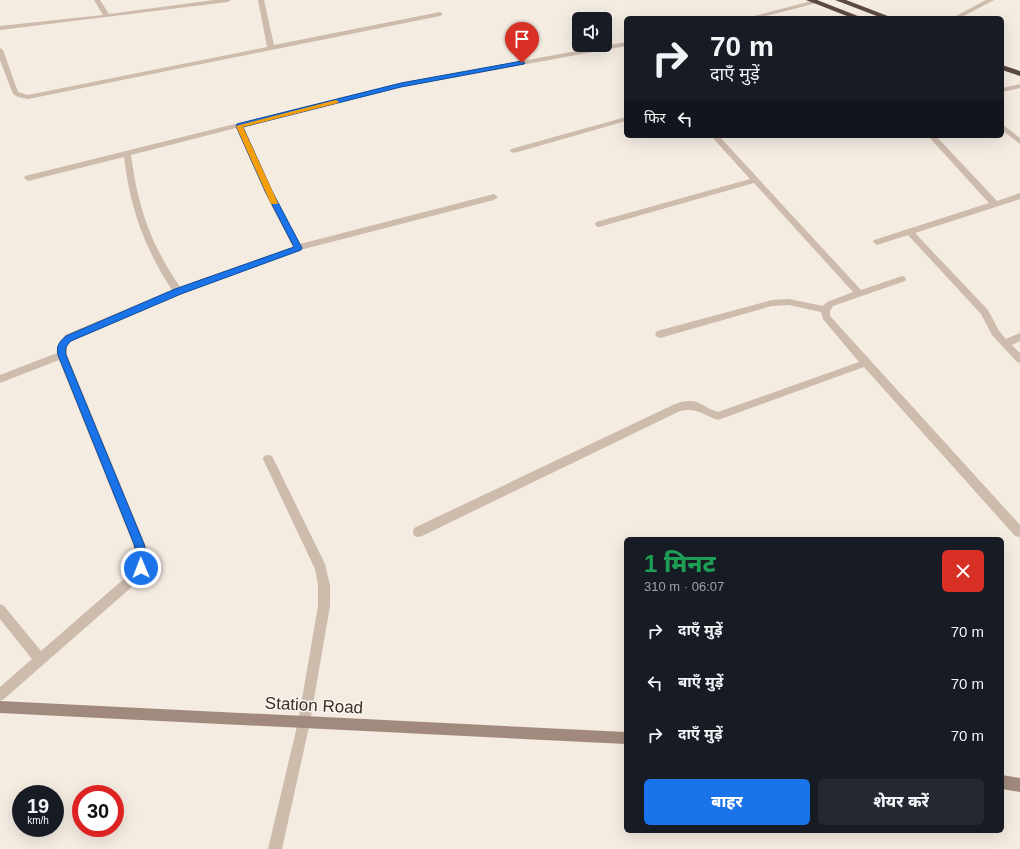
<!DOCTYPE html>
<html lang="hi">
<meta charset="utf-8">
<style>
body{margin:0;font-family:Helvetica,"Noto Sans Devanagari",sans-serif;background:#242831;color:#f1f3f6;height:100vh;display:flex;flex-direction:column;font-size:15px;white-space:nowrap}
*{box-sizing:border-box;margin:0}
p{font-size:13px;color:#9ea1a6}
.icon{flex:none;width:22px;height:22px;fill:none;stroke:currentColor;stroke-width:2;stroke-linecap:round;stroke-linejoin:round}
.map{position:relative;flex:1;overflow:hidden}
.drawer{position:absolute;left:624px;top:537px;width:380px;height:296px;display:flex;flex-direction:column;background:#171b24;border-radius:6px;box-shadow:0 4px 16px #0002}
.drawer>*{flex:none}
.banner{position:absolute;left:624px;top:16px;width:380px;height:122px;border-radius:6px;box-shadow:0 4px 16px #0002;background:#171b24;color:#f1f3f6;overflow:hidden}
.fabs{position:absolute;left:572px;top:12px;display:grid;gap:8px}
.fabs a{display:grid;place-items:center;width:40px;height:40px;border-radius:6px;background:#171b24;box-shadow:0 4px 16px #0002;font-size:20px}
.speed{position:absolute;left:12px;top:785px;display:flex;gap:8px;font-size:20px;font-weight:700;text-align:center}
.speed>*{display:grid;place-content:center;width:52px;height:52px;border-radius:50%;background:#171b24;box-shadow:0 4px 16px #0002;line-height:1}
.speed small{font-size:10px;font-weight:400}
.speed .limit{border:6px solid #d22;background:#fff;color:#111}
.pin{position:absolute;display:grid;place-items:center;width:34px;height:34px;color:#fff;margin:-41px -17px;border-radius:50% 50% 50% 0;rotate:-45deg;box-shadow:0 0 4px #0007}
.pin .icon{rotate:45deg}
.me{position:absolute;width:44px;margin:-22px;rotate:359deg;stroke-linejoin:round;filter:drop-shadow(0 0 3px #0008)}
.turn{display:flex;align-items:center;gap:14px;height:84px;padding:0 20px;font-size:18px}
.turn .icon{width:52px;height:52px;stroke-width:2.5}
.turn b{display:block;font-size:28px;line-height:34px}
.then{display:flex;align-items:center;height:38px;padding:0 20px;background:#0003;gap:8px;font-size:15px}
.round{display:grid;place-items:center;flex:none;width:42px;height:42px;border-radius:6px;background:#242831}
.overview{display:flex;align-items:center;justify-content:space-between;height:68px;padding:0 20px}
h1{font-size:24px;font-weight:800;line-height:30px;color:#1e9e55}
.cta{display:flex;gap:8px;margin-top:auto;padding:8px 20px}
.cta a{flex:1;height:46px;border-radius:6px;background:#1a73e8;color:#fff;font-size:16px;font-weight:800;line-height:46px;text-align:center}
.cta a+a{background:#242831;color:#f1f3f6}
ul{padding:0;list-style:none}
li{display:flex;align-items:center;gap:12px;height:52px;padding:0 20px}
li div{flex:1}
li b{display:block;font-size:15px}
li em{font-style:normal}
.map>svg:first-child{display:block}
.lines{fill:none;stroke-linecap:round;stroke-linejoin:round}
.lane{fill:#cdbbac;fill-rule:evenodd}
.street{fill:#cdbbac;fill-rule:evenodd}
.secondary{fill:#a18a7d;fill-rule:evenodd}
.highway{fill:#5c4a42;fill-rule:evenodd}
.route{fill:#1a73e8;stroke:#114b97}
.slow{fill:#f59e0b}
.labels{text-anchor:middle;stroke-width:3;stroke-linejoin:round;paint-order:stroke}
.near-street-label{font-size:17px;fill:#3b302b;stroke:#fbf5ee}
</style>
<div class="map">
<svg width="1020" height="849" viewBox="0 0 1020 849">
<rect width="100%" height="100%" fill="#f4ebe1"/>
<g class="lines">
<path class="lane" d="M986 0H994L960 18H952Z
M304 716 308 718 310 722 282 849H268L298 722 300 718Z"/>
<path class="street" d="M94 0H100L109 14 214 0H231L228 2 0 30V26L103 15Z
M258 0H264L274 45 440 12 443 14 440 16 28 99 18 97 13 94 0 60V48L3 50 18 92 28 95 267 47Z
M815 0 817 1V3L758 18H747Z
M626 42V46L401 87 243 127 279 205 300 244 494 194 498 197 494 200 300 250 181 293 71 341 67 346V355L145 544C149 561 145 571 134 585L4 699 0 701V687L32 659 0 619V604L4 606 41 651 126 577C136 564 137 560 133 544L59 360 0 383V375L57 353 58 346 65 335 172 290C144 247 130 208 124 157L28 181 24 178 25 176 401 83ZM236 128 271 205 293 247 180 287C150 243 138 207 131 155Z
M1020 84V88L1002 92V88Z
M626 117V121L514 153 510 151 511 149Z
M1002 124 1020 138V144L1002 130Z
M711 136H719L861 290 902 276 905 277 906 279 905 281 833 306 830 311V316L1020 525V537L1015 536 864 367 718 420C703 415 697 407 680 411L422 536 418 537 414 536 413 532 414 528 675 404C698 396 699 406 718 412L859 362 823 319 821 312 789 305 772 306 660 338 657 337 655 334 657 331 772 300 789 299 823 306 827 302 853 292 754 183 599 227 596 226 595 224 596 222 750 179Z
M928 136H936L997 201 1020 193V199L915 233 988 310 999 331 1006 339 1020 333V341L1012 345 1020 353V363L1017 362 992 335 981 314 908 235 877 245 873 242 874 240 989 203Z
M268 455 272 456 325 564 330 585V606L310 722 308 726 304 728 300 726 298 722 318 606V585L315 569 263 459 264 456Z"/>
<path class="secondary" d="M0 701 626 732V744L0 713Z
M1002 775 1020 778V792L1002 789Z"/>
<path class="highway" d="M806 0H817L863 18H852Z
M835 0H846L893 18H882Z
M1002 65 1020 71V76L1002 70Z"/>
</g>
<path class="route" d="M522 61 525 63 524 64 401 87 243 127 272 191 302 248 301 250 181 294 71 341C66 346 65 348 66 355L144 544C147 554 149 561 144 571L141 573 137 571 136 568 138 558 134 544 58 355C56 346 59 342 66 336L175 289 294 247 265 191 236 126 237 124 401 83Z"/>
<path class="slow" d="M336 100 339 102 338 103 243 127 278 203 277 204H271L236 126Z"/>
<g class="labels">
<g class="near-street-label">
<text transform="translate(314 705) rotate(3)" y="6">Station Road</text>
</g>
</g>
</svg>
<div class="fabs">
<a><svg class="icon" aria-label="sound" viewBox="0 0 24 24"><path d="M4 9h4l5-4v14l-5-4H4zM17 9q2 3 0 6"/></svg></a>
</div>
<div class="speed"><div>19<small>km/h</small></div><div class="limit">30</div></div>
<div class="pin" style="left:522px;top:63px;background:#d93025"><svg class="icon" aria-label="arrive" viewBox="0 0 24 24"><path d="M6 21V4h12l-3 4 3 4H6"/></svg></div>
<svg class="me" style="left:141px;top:568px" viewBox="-20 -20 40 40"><circle r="17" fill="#1a73e8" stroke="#fff" stroke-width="3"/><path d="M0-11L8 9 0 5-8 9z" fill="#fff"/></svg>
<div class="banner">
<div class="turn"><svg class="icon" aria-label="right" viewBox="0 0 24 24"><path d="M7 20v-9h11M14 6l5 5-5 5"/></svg><div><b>70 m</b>दाएँ मुड़ें</div></div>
<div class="then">फिर<svg class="icon" aria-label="left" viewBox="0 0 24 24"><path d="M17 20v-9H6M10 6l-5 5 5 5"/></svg></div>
</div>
<section class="drawer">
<div class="overview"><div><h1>1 मिनट</h1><p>310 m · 06:07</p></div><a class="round" style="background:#d93025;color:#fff"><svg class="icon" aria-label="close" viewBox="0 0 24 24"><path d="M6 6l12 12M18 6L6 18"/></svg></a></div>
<ul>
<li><svg class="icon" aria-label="right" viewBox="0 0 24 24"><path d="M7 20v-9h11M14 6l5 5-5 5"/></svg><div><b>दाएँ मुड़ें</b></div><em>70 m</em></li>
<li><svg class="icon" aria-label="left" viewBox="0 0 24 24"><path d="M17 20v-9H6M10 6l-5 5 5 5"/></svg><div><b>बाएँ मुड़ें</b></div><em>70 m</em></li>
<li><svg class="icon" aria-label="right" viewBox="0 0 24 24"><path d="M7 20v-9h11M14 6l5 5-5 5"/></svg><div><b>दाएँ मुड़ें</b></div><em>70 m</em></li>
</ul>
<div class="cta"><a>बाहर</a><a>शेयर करें</a></div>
</section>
</div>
